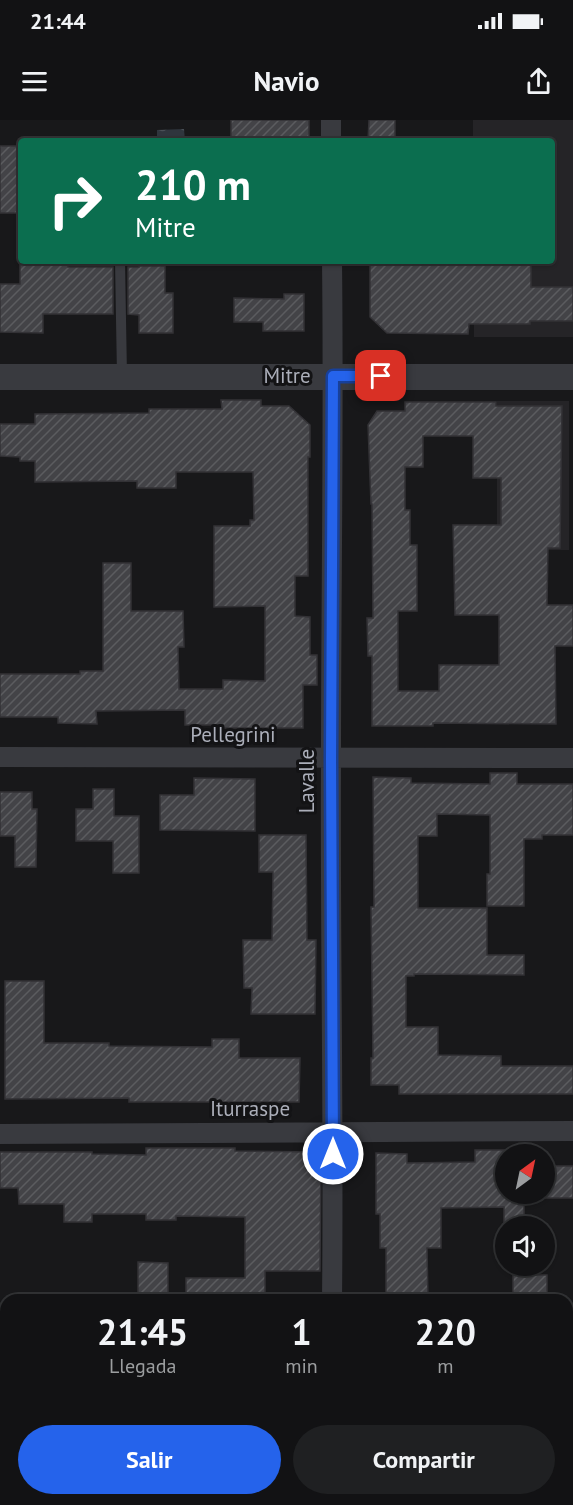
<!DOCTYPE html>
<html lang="es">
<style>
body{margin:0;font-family:"PT Sans",sans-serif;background:#1f2022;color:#f1f3f6;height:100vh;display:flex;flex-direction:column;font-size:22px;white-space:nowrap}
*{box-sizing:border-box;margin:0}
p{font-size:20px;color:#9c9ea0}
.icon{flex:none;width:33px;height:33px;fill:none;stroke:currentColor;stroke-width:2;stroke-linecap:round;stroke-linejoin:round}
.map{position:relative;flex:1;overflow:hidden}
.sheet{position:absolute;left:0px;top:1174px;width:573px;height:212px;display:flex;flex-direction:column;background:#121214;border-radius:18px 18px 0 0;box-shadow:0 2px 4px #0004,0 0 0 2px #313234}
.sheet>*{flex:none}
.banner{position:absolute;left:18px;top:18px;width:537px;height:126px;border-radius:6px;box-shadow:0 2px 4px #0004,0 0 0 2px #313234;background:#0b6e4f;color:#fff;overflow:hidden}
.needle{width:39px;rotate:33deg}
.fabs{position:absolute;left:495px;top:1024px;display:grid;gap:12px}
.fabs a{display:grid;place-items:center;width:60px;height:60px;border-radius:50%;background:#121214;box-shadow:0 2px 4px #0004,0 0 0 2px #313234;font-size:30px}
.pin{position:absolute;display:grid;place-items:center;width:51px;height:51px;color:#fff;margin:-26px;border-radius:12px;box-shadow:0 3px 9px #0006}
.me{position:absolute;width:66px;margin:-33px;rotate:0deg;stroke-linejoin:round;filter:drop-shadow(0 0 4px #0008)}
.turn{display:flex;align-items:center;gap:21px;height:126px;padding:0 18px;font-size:27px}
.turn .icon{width:78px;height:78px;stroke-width:2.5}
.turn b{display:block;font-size:42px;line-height:51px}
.eta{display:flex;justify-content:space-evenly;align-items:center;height:102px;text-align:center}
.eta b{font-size:36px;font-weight:600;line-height:42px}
.primary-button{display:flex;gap:12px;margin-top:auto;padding:12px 18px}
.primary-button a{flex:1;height:69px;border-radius:36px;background:#2563eb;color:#fff;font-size:24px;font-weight:600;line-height:69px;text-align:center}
.primary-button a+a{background:#1f2022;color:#f1f3f6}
.status{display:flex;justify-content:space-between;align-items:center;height:42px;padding:0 30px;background:#121214;direction:ltr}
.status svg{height:16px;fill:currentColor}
header{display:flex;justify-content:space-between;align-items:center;height:78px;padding:0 18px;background:#121214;font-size:27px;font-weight:600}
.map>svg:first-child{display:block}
.built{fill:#252427}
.water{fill:url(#water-waves)}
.building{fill:url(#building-hatch);stroke:#333236;stroke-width:1.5;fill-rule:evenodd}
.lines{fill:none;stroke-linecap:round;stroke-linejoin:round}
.service{stroke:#393a3f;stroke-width:10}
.minor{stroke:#393a3f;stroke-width:20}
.tertiary{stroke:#393a3f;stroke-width:26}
.route-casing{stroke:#184099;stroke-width:15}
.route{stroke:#2563eb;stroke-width:10}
.labels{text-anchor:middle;stroke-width:6;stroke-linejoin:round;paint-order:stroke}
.street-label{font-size:21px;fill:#abaeb9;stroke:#131315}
</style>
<div class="status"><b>21:44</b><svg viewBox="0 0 49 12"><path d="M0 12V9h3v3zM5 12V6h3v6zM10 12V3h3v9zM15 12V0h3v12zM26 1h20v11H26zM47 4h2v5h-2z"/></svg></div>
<header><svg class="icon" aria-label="menu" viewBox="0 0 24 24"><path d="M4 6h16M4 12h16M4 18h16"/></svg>Navio<svg class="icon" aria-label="share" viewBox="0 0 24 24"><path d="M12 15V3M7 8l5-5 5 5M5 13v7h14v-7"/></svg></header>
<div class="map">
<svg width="573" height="1385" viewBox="0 0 573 1385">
<defs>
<pattern id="water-waves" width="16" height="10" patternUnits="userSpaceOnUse" patternTransform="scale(1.5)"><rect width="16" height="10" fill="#2f353d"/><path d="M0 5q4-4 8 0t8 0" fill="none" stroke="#4a5057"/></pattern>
<pattern id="building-hatch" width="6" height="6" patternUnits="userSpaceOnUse" patternTransform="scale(1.5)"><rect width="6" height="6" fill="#434347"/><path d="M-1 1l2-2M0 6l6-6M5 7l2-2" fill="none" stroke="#5b5c5f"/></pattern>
</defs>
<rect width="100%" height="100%" fill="#18181a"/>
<path class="built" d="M473 0H573V217H474V141H552V21H473Z
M497 281H569V430H497Z"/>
<path class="water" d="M184 9 185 21H157V10Z"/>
<path class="building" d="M231 0H309V21H231Z
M369 0H395V21H368Z
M0 26H21V93H0Z
M20 141H68V147H113V194H43V213L0 212V164H20Z
M370 141H531V167H573V201H530V204H469L468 214 387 213 370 197Z
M139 146H165V173H173V213H139V195L128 194V147H139Z
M284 174H304V211H263V202H234V178L284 179Z
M221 280H261V286H289L310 305V337H308V456H295V496L310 497V535H317V565H303V608H223V605H185V590L96 591 97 604 58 603V597H0V554H80V551H103V443H131V491H183L184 527H178L179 569H223V560L265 561V486L214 487V406H250V400H254L253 352H176V368H137V361L35 362V341H20V337L0 336V304H35V294L149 293V289H222Z
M405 282H496V286H562L560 428H548L547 485H573V526H555L556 604 433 603V606H372V536H368L367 498H373L372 384H371L368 305 377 291H405ZM423 316H473V358H501V405H453L455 495H499V545H439V571H398V491H417V425H410V390H405V347H423Z
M490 653H517V664H573V715H542V719H524V786H487V754H490V695L437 694V716H418V788H487V835H524V855L414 854V856H406V907H438V935L501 936V946H573V974H399V965H371V938H373L371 787H374L373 657 411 658V663L490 664Z
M194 658 255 659V711L160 710V675H194Z
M93 669H114V696H139V753H113V721H76V689H93Z
M0 672H32V689H37L36 747H15V716H0Z
M259 715H306L307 820H316L315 894H251L252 868H244L243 820H272L273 752H259Z
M5 861H44V923H109V926L212 927V919H239V938H300L299 982H129V978L5 979Z
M146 1028H235V1031L321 1032 320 1151H265V1180H186V1158H245V1097L176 1096V1100H146V1094H92V1102H64V1084H19L18 1068H0V1032H92V1034L146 1035Z
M475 1030H506V1074H524V1107H504V1087L441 1088V1128H427L428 1180H386V1128H380V1094H376V1033L407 1034V1043L475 1042Z
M544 1046H573V1078H544Z
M138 1142 168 1143V1173H138Z
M513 1155H547V1180H513Z"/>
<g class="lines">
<path class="service" d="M120 141 122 256"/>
<path class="minor" d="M331 0V21
M332 141C334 306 331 472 331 637 330 818 334 999 332 1180
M0 637 573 638
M0 1014 573 1011
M0 1383 260 1385
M331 1385V1380"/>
<path class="tertiary" d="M0 257H573"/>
</g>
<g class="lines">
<defs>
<path id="route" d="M333 1034 331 639 333 256H381"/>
</defs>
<use href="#route" class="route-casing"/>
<use href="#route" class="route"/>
</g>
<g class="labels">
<g class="street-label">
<text x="287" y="263">Mitre</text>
<text x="233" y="622">Pellegrini</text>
<text transform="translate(307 661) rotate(-90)" y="7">Lavalle</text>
<text x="250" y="996">Iturraspe</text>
</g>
</g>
</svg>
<div class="fabs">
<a><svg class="needle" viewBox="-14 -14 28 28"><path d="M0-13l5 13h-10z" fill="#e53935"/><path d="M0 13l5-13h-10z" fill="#9c9ea0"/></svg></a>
<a><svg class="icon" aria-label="sound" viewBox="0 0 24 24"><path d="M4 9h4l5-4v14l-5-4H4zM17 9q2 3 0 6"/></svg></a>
</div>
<div class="pin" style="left:381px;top:256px;background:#d93025"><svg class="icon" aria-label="arrive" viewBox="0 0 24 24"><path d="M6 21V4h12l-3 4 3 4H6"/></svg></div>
<svg class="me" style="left:333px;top:1034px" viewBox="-20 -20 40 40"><circle r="17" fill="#2563eb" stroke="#fff" stroke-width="3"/><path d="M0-11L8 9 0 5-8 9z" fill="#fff"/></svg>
<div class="banner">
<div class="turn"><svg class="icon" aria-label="right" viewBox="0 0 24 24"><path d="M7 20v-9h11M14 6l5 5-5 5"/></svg><div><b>210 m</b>Mitre</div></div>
</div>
<section class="sheet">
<div class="eta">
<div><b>21:45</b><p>Llegada</p></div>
<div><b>1</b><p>min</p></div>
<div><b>220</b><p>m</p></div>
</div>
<div class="primary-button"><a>Salir</a><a>Compartir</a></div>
</section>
</div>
